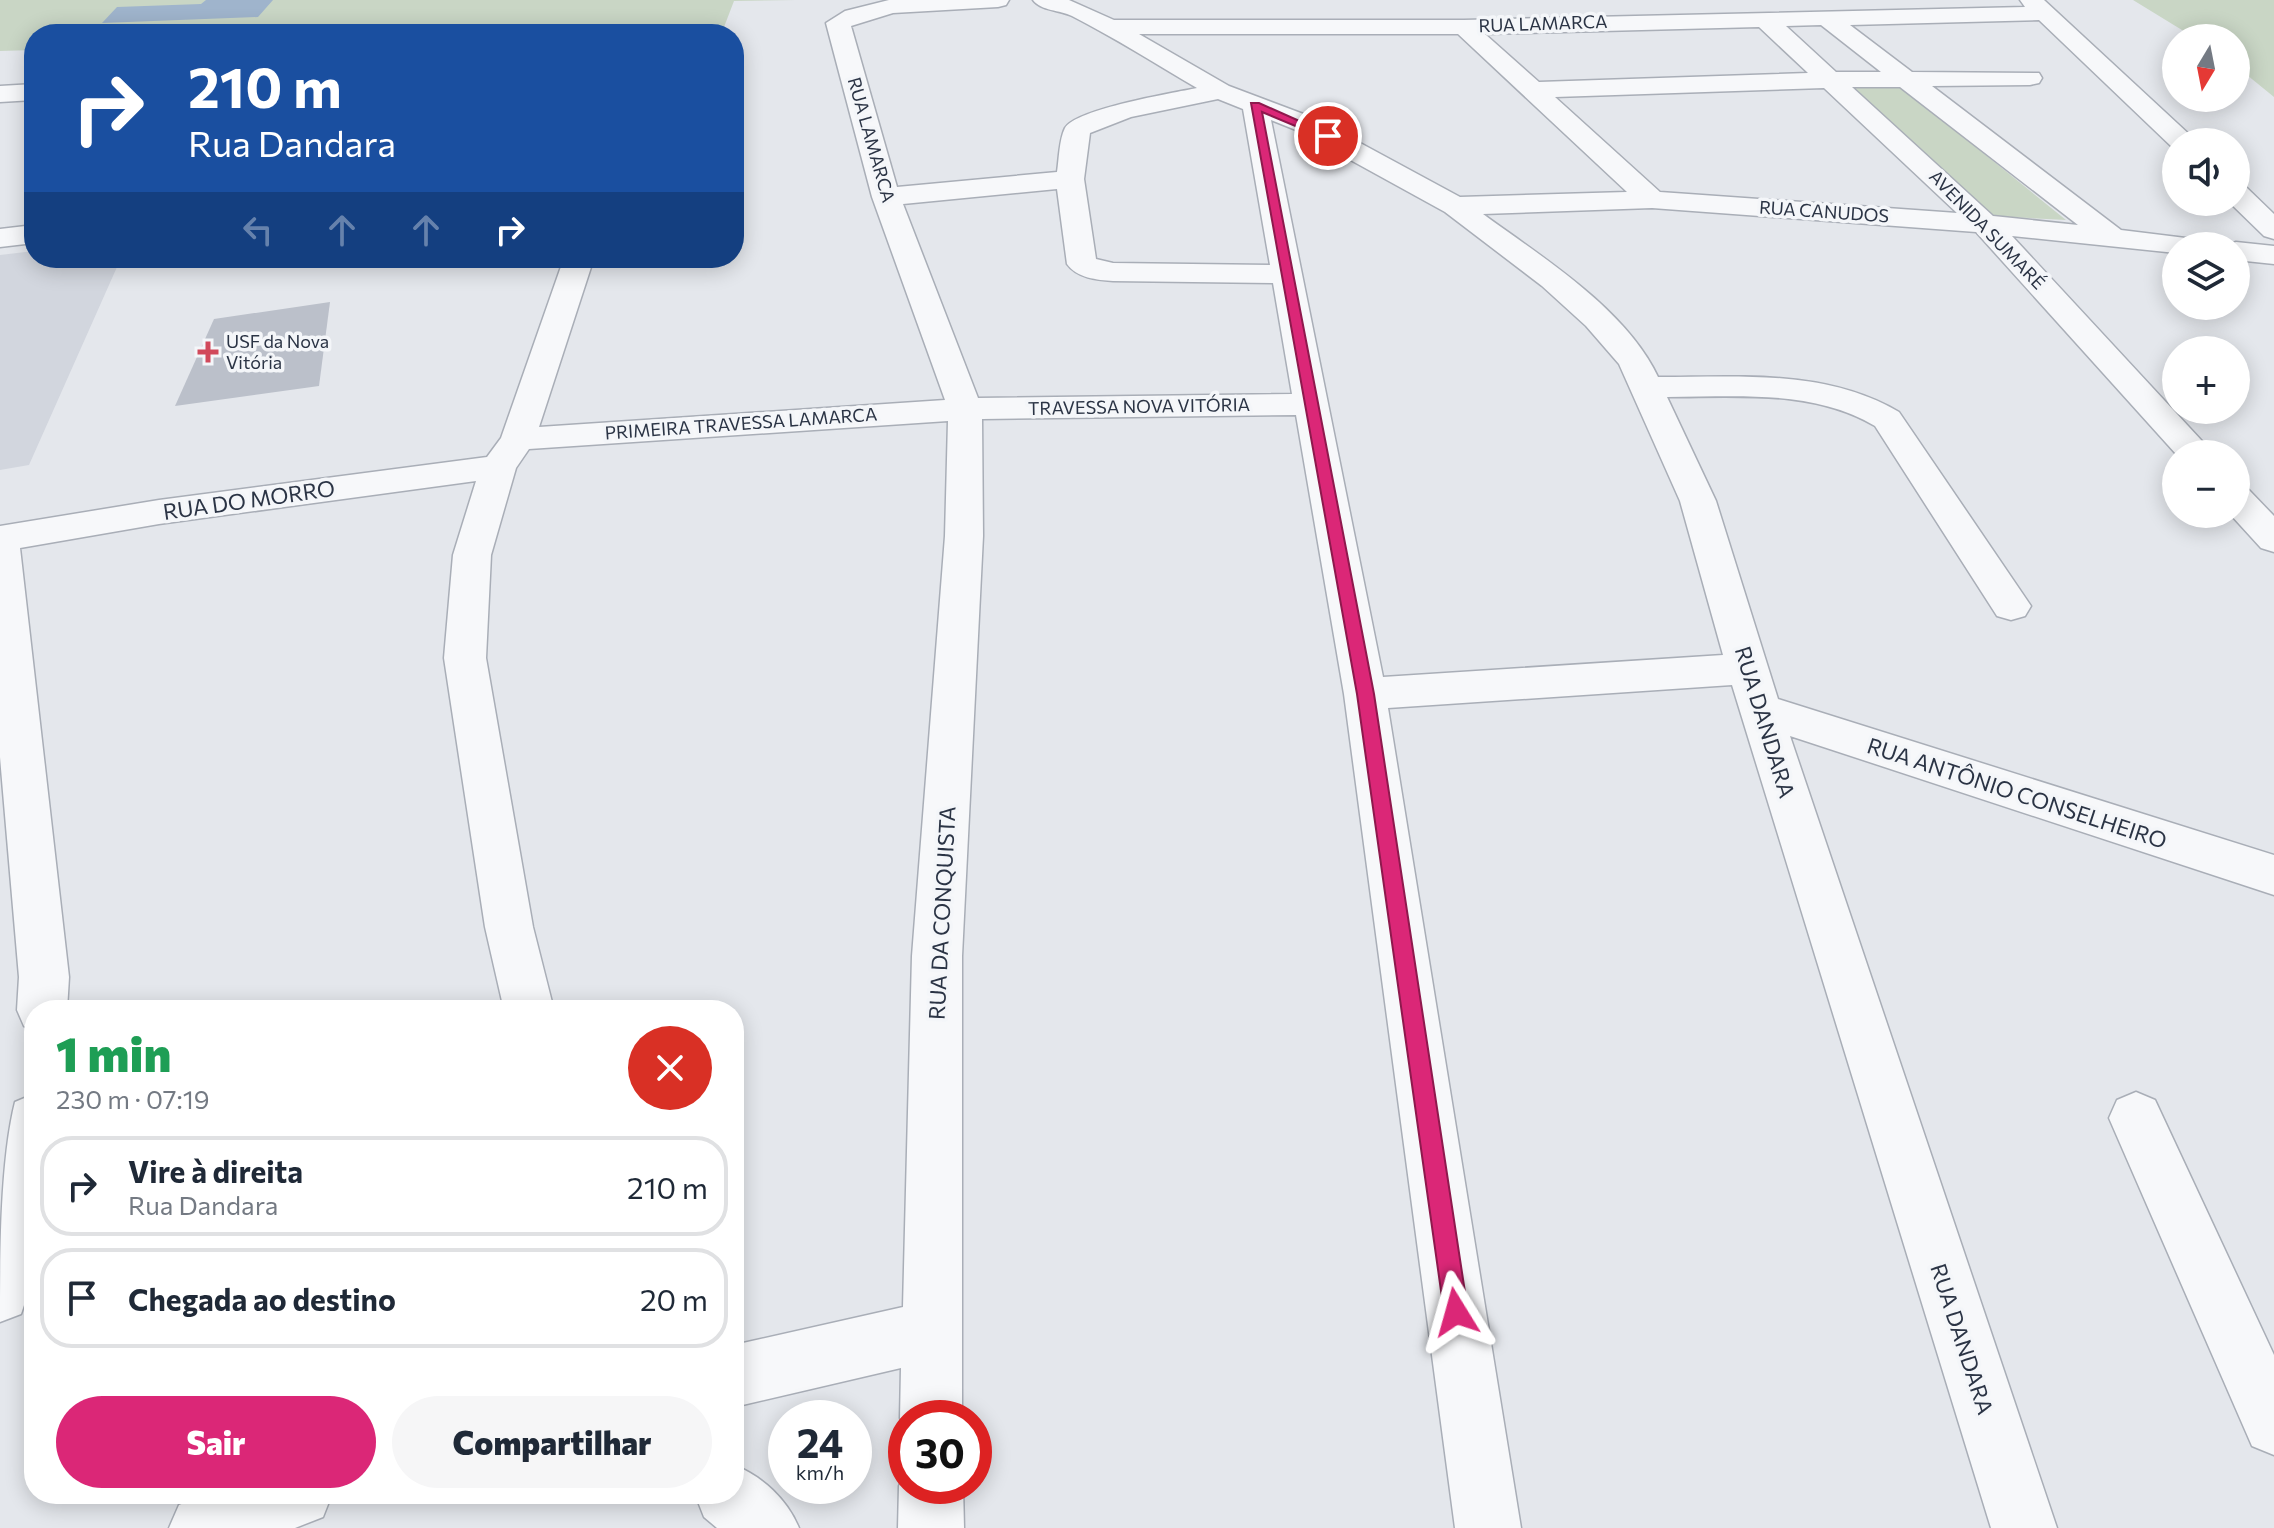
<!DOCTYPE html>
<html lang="pt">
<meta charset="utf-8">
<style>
body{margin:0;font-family:Commissioner,sans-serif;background:#f6f6f7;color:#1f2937;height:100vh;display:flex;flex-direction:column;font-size:30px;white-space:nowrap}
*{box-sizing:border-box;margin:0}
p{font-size:26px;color:#747a83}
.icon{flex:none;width:44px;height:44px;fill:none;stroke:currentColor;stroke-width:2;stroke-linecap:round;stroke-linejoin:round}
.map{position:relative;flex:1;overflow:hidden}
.details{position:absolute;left:24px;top:1000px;width:720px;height:504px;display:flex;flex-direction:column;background:#fff;border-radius:32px;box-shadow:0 4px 20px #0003}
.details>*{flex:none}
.hud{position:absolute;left:24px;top:24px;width:720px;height:244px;border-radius:32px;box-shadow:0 4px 20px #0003;background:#1a4fa0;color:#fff;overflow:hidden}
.needle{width:52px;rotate:190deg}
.fabs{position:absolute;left:2162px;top:24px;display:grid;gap:16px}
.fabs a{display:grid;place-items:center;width:88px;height:88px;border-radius:50%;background:#fff;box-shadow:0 4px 20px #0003;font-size:40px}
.speed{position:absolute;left:768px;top:1400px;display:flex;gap:16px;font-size:40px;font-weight:700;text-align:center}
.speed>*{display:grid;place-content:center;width:104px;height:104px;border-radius:50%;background:#fff;box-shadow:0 4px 20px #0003;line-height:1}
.speed small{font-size:20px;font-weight:400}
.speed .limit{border:12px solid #d22;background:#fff;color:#111}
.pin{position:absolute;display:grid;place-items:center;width:68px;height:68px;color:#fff;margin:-34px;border:4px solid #fff;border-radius:50%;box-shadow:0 2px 8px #0007}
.me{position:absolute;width:88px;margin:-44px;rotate:352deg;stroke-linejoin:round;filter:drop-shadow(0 0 6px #0008)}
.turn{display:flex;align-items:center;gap:28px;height:168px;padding:0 32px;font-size:36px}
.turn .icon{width:104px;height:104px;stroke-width:2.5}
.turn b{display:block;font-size:56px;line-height:68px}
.lanes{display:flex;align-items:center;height:76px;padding:0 32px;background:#0003;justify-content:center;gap:40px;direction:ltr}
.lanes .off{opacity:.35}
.round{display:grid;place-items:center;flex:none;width:84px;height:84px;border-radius:42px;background:#f6f6f7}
.summary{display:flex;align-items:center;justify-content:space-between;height:136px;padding:0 32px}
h1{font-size:48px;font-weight:800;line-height:60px;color:#1e9e55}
.primary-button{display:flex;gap:16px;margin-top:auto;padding:16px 32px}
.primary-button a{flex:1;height:92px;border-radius:48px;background:#db2777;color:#fff;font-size:32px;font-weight:800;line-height:92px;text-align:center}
.primary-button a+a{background:#f6f6f7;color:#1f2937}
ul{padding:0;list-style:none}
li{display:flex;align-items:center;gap:24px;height:100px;margin:0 16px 12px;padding:0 16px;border:4px solid #e0e1e3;border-radius:32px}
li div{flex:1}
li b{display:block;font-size:30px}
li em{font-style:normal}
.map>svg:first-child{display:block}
.built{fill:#d2d6de}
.green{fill:#c9d6c5}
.water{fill:#9fb4cc}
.building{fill:#bbc0ca}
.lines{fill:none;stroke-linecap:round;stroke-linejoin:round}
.minor-casing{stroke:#a9aeb7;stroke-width:3}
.minor{fill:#f7f8fa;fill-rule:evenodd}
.route{fill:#db2777;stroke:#8e194d;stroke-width:2}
.poi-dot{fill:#d1495b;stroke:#f4f6f9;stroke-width:3}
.labels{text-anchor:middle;stroke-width:7;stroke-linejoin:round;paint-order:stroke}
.far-street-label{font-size:18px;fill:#2b3445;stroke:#f4f6f9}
.far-poi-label{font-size:18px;fill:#2b3445;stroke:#f4f6f9;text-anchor:start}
.street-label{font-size:22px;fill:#2b3445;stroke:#f4f6f9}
</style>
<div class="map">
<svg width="2274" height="1528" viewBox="0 0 2274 1528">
<rect width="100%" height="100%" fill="#e4e7ec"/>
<path class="built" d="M34 251V258H121L29 465 0 470V255Z"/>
<path class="green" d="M0 0H796L734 1 724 27 502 34H34V50L0 51Z
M2133 0H2274V97L2236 66V38H2195Z
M1898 84 2066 220 1991 216 1850 85Z"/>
<path class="water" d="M206 0H273L258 17 102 23 117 7 201 4Z"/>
<path class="building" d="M330 302 319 386 175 406 214 319Z"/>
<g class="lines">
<defs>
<path id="minor" d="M889 0H1009L1006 5 998 7 893 13 851 26 897 187 1057 172C1059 159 1059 140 1065 128 1076 109 1173 93 1197 88 1156 64 1115 38 1072 16 1060 10 1041 11 1033 0H1069L1114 20H1464L2025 7 2020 0H2044L2191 136 2195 142H2176V149L2173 148 2039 20 1850 25 1912 72 2039 73 2042 78 2039 83 2030 85 1932 86 2121 230 2202 240 2207 246H2176V253L2012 236 2214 454H2176L1976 232 1652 208 1483 214C1542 257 1626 309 1658 377 1739 377 1826 369 1899 412L2031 606 2025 616 2011 620 1997 616 1875 426C1813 389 1737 397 1667 397L1716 501 1778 699 2274 855V895L1790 736 2057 1528H1991L1732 685 1388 708 1521 1528H1455L1344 694 1296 415 982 419 983 536 962 956V1418H906V1433L900 1418 901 1368 734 1407V1345L903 1307 912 956 945 536 948 421 529 449 516 468 491 555 486 658 533 927 554 1010H504L485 927 444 658 453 555 476 481 159 524 20 548 69 977 67 1010H34V1030L24 1026 17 1010 19 977 0 757V526L159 500 487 457 501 438 564 258H594L539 427 945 400 872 197 826 23 845 11ZM1821 25 1881 72H1836L1786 26ZM1759 27 1808 73 1539 82 1485 34ZM1139 34H1458L1627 192 1460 197 1314 118 1229 86ZM1852 87H1900L2078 225 1993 216ZM1824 88 1957 213 1660 192 1555 97ZM1218 99 1243 109 1270 265 1113 263 1096 259 1084 179 1090 133 1131 117ZM1271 120 1296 130 1445 212 1542 286 1586 326 1619 364 1680 501 1723 655 1383 677ZM1057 189 1067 264C1077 278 1097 280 1113 281L1273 283 1292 394 978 398 903 204Z
M34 84V100L0 102V86Z
M2236 185 2246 187 2274 214V239L2264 236 2229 202H2236Z
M34 225V243L0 247V229Z
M2236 242 2274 246V264L2236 260V246H2225Z
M2236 486 2249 490 2274 516V552L2261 548 2230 514H2236Z
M2136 1092 2155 1100 2274 1355V1455L2252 1446 2109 1118 2117 1100Z
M34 1094V1275L21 1314 0 1322C0 1256 0 1162 15 1102Z
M734 1465C763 1477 787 1499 799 1528H717L704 1517 695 1494H734Z
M906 1469V1486H963L964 1528H898L899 1486Z
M206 1494H332L323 1517 295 1528H169L179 1505Z"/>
</defs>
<use href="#minor" class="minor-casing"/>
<use href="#minor" class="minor"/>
</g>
<path class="route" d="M1251 103H1259L1333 136 1324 138 1262 112 1374 694 1468 1312 1465 1320 1456 1324 1447 1320 1444 1312 1357 694Z"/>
<path class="poi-dot" d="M204 340h8v8h8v8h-8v8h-8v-8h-8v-8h8z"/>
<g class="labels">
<g class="far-street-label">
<text transform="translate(1543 24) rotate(-2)" y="6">RUA LAMARCA</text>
<text transform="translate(871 140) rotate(74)" y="6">RUA LAMARCA</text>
<text transform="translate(1824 212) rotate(4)" y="6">RUA CANUDOS</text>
<text transform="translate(1987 230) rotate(46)" y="6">AVENIDA SUMARÉ</text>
<text transform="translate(1139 407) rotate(-1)" y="6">TRAVESSA NOVA VITÓRIA</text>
<text transform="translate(741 424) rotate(-4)" y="6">PRIMEIRA TRAVESSA LAMARCA</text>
</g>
<g class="far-poi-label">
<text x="226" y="348">USF da Nova<tspan x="226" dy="21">Vitória</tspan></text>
</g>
<g class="street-label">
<text transform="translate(249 500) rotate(-8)" y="8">RUA DO MORRO</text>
<text transform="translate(1765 722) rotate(73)" y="8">RUA DANDARA</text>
<text transform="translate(2017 793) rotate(18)" y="8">RUA ANTÔNIO CONSELHEIRO</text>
<text transform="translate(942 913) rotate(-87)" y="8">RUA DA CONQUISTA</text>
<text transform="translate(1962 1339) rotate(72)" y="8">RUA DANDARA</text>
</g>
</g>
</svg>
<div class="fabs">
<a><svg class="needle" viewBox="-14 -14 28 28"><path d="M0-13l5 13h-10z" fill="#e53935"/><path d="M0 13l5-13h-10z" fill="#747a83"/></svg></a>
<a><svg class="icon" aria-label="sound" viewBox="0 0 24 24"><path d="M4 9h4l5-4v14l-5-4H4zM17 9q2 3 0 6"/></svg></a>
<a><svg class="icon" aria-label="layers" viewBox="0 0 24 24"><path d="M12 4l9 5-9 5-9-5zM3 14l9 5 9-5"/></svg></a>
<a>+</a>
<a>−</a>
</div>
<div class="speed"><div>24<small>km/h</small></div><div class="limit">30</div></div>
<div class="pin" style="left:1328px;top:136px;background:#d93025"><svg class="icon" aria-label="arrive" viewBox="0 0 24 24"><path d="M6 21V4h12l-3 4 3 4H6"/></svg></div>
<svg class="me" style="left:1456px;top:1312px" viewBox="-20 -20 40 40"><path d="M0-17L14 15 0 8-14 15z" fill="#db2777" stroke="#fff" stroke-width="4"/></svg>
<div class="hud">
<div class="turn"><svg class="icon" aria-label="right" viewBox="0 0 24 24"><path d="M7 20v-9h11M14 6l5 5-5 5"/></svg><div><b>210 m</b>Rua Dandara</div></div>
<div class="lanes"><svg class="icon off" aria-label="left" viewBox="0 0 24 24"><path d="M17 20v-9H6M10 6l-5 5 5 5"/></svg><svg class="icon off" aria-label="ahead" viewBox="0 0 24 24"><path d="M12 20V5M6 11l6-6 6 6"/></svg><svg class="icon off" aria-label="ahead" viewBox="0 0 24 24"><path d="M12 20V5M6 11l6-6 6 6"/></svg><svg class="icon" aria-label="right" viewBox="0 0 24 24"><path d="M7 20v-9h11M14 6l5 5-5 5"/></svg></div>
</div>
<section class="details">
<div class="summary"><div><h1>1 min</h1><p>230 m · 07:19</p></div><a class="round" style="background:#d93025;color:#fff"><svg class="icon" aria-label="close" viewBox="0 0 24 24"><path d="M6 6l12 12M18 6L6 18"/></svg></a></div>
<ul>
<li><svg class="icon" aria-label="right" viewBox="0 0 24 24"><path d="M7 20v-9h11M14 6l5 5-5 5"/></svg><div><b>Vire à direita</b><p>Rua Dandara</p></div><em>210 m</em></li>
<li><svg class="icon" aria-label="arrive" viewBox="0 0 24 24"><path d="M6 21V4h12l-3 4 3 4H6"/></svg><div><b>Chegada ao destino</b></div><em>20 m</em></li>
</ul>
<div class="primary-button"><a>Sair</a><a>Compartilhar</a></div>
</section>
</div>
